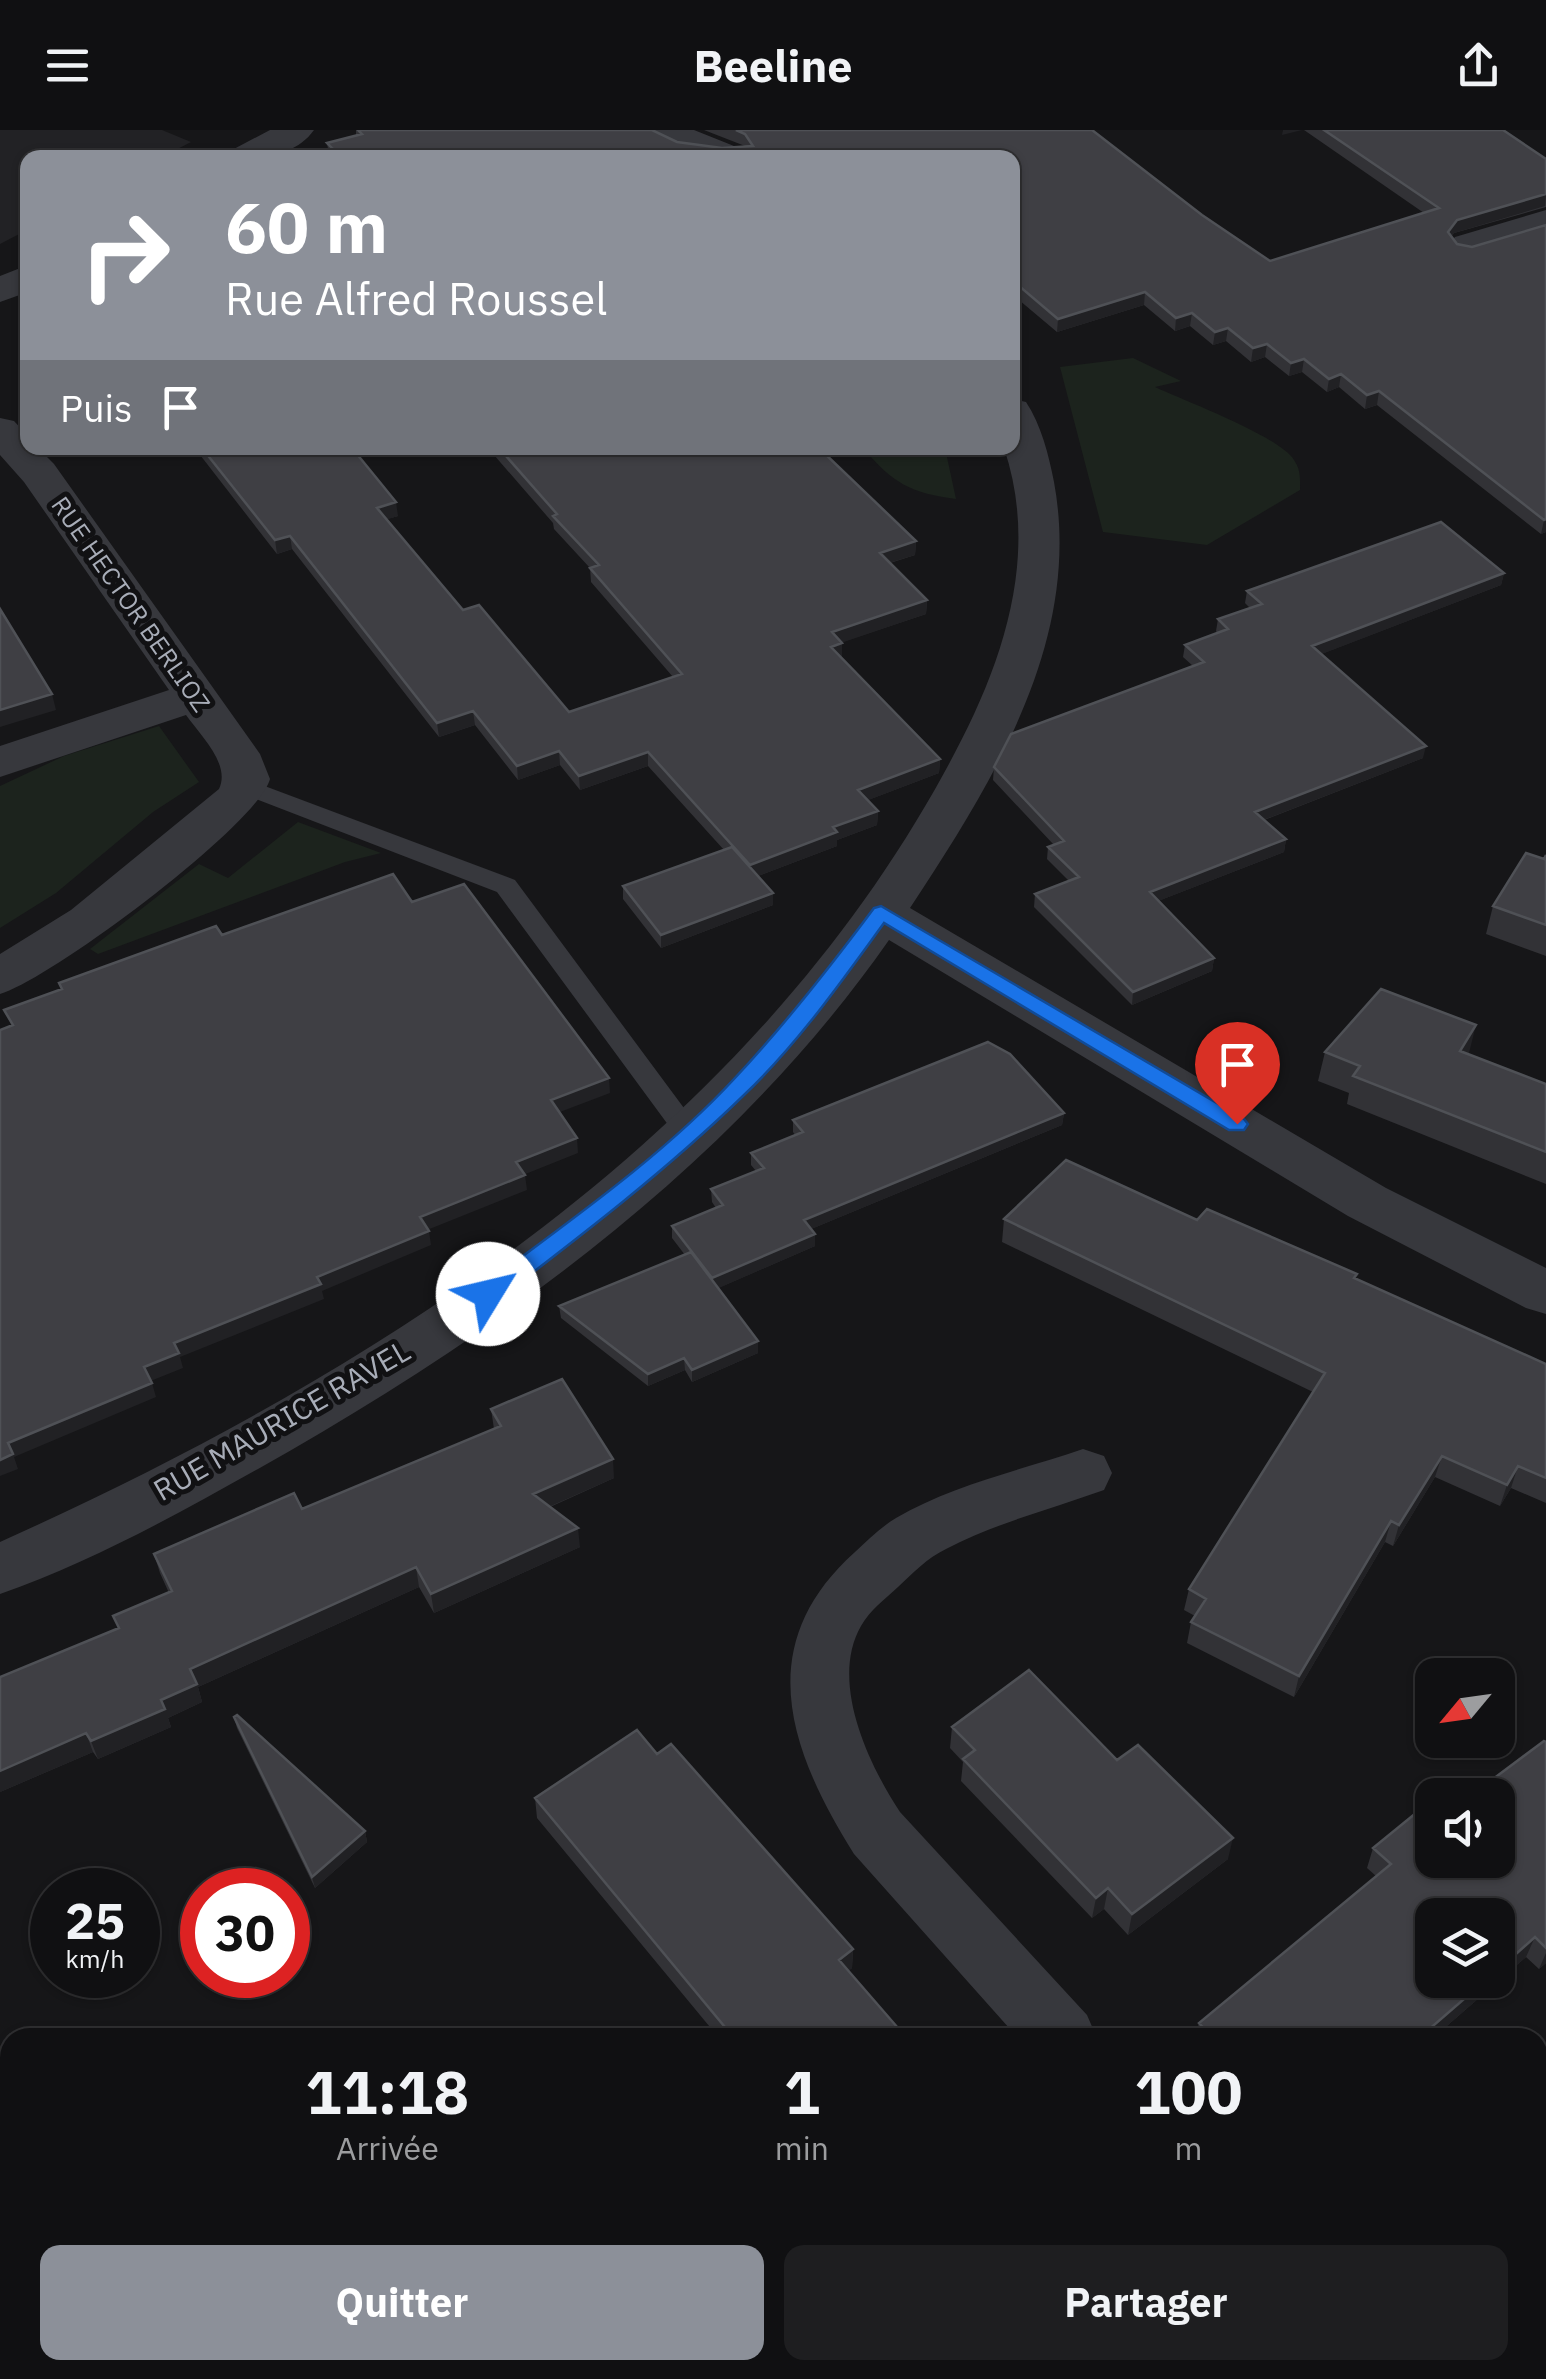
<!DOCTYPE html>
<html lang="fr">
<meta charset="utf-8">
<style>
body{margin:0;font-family:"IBM Plex Sans",sans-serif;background:#1e1e20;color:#f1f3f6;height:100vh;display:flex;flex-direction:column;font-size:38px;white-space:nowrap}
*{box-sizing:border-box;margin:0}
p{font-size:32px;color:#9c9d9f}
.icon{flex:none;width:55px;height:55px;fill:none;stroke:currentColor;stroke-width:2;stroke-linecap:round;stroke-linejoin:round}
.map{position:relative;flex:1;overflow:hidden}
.side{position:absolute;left:0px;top:1898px;width:1548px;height:352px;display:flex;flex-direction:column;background:#101012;border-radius:30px 30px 0 0;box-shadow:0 2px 8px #0004,0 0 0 2px #303032}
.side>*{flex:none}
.top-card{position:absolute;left:20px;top:20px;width:1000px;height:305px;border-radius:20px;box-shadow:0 2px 8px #0004,0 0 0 2px #303032;background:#8c9099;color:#fff;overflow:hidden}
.needle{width:65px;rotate:241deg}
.controls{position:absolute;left:1415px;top:1528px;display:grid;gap:20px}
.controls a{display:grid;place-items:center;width:100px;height:100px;border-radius:20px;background:#101012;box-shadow:0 2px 8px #0004,0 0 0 2px #303032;font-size:50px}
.speed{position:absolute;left:30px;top:1738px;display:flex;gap:20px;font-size:50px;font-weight:700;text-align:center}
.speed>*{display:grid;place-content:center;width:130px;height:130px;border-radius:50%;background:#101012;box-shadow:0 2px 8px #0004,0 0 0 2px #303032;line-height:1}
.speed small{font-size:25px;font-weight:400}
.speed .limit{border:15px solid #d22;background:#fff;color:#111}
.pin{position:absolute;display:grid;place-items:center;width:85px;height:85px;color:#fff;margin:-102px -42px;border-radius:50% 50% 50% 0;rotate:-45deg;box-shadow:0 0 10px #0007}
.pin .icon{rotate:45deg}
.me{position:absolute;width:110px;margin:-55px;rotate:54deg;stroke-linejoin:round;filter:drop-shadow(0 0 8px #0008)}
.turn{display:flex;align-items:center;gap:35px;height:210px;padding:0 40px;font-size:45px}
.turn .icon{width:130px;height:130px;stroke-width:2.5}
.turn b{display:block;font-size:70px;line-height:85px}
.then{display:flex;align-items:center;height:95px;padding:0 40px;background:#0003;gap:20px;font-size:38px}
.eta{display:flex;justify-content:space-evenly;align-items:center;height:170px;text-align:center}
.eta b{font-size:60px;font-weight:800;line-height:70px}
.cta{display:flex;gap:20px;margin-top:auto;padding:20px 40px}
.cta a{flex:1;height:115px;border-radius:20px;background:#8c9099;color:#fff;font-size:40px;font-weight:800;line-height:115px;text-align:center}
.cta a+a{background:#1e1e20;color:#f1f3f6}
header{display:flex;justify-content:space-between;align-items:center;height:130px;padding:0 40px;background:#101012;font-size:45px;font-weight:800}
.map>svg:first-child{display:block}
.built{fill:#222225}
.green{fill:#1c231d}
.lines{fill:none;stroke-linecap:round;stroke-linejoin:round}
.lane{fill:#37383d;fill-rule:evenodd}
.street{fill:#37383d;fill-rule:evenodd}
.wall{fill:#323236}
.shaded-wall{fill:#212124}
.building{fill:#3f3f44;stroke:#4f5156;stroke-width:2.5}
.route{fill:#1a73e8;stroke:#114b97;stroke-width:2.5}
.labels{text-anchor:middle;stroke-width:10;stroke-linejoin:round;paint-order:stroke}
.far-street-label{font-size:25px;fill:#a8adb8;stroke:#111113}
.street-label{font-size:30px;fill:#a8adb8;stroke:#111113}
</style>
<header><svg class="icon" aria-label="menu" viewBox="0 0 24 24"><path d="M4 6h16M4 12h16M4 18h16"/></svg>Beeline<svg class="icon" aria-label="share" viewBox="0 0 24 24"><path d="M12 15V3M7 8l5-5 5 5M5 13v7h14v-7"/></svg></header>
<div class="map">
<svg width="1546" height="2249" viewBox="0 0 1546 2249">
<rect width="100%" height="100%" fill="#161618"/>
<path class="built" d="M0 0H162L191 12 162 27 28 28 27 100 0 114Z"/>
<path class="green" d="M1133 228 1181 251 1155 257C1185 271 1279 306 1294 330 1301 340 1300 349 1300 360L1207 415 1103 402 1060 237Z
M863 318H945L956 369C910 363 893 353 863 318Z
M159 596 199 652 153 682 56 763 0 798V656L64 626Z
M298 692 381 723 345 732 98 824 90 819 199 734 228 748Z"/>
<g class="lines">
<path class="lane" d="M246 649 515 750 698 997 702 1004 698 1011H680L497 762 238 662 234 657Z"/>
<path class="street" d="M270 0H314C294 28 258 28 227 28L232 20Z
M645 0H694L744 20 749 28C718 28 665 28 645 0Z
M1546 80V103L1468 126 1455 123 1449 115 1455 107Z
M28 135V162L0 172V146Z
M1012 269 1026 272C1041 294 1049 326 1054 352 1083 509 993 652 910 778L1386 1058 1546 1138V1184L1526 1178 1348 1086 889 810C730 1038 497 1204 258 1339 176 1385 89 1433 0 1464V1412C373 1244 743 1010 944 643 999 544 1042 431 1004 318H1012Z
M0 288 14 291 28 306V318H38L54 334 260 624 270 649C258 695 50 850 0 864V824L71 780 219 659C231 634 200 605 186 585L0 647V616L169 560 24 352 0 325Z
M1083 1319 1104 1326 1112 1343 1104 1360C1051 1379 996 1393 946 1419 927 1428 913 1443 898 1457 885 1469 870 1480 861 1496 829 1552 869 1635 900 1682L1087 1885 1097 1908H1018L854 1724C789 1620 751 1515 855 1422 868 1410 881 1397 896 1388 952 1355 1022 1340 1083 1319Z
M1546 1983V2054L1538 2057V1986Z
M1269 2240H1349L1346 2249H1266Z"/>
</g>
<path class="wall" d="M356 0H652L677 12 722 18 745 16 704 0H1092L1202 85 1270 131 1424 83 1304 0H1503L1546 29V77L1454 103 1451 107 1457 114 1472 117 1546 95V402L1541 404 1377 275 1365 279 1339 257 1327 262 1302 242 1289 246 1265 227 1251 232 1226 211 1213 215 1190 196 1175 201 1144 175 1057 202 1012 164V28L328 19 327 13 356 6Z
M28 185V205L24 200 21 187Z
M177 318H352L398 386 387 389 463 480 569 582 673 547 591 452 590 438 554 399 553 393 488 318H819L916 411 915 425 890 433 927 470 926 484 842 512V527H840L940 629 939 643 868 670 878 681 877 695 837 710V716L758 746 773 775 661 818 623 769V756L724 720 648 636 580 660 560 635 518 650 475 595 439 607 292 419 277 424 197 321 182 325Z
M1504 443 1501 455 1321 524 1423 628 1264 690 1286 709 1284 722 1158 771 1214 828 1212 841 1132 875 1034 777 1035 764 1069 751 1047 729 1048 717 1054 715 993 650 994 637 1193 536 1183 527 1185 515 1217 503 1216 501 1218 489 1250 478 1245 473 1247 461Z
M1546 725V826L1486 804 1493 776Z
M1325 922 1468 924 1546 954V1054L1347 974 1349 963 1318 951Z
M1064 983 1062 995 811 1099 815 1104V1116L718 1158 758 1211V1223L692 1252 685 1240 648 1256 561 1188 559 1176 685 1125 672 1108V1096L716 1078 712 1072 711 1059 756 1041 751 1035V1023L795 1005 793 1002V990Z
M1004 1089 1197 1090 1356 1149 1546 1234V1373L1511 1358 1500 1376 1435 1347 1393 1416 1385 1412 1294 1567 1187 1513 1191 1492 1195 1486 1184 1480 1189 1459 1313 1262 1002 1112Z
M491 1279 614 1348 550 1377 580 1417 434 1483 419 1457 198 1557 202 1572 168 1588 171 1597 98 1629 93 1622 0 1662 118 1498 113 1486 169 1463 160 1443 154 1424 302 1379 494 1299Z
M234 1587 365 1701 367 1712 315 1758 237 1598Z
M952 1597 1117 1630 1228 1729 1128 1805 1104 1779 1092 1788 961 1651 963 1632 950 1618Z
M1546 1612V1833L1539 1839 1526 1827 1433 1908H1195L1199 1893 1376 1746 1367 1738 1373 1718 1432 1730 1485 1655Z
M657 1624 853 1819 852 1838 848 1841 898 1908H719L537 1688 535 1668Z
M158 2240H353L346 2249H170Z
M859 2240H994L983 2249H866Z"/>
<path class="shaded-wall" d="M1283 0H1302L1282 5Z
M1546 64 1545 76 1454 103 1445 115 1448 102 1457 90Z
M1145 162 1144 175 1057 202 1058 189Z
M1192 183 1190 196 1175 201 1176 188Z
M1228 198 1226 211 1213 215 1215 202Z
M1267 214 1265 227 1251 232 1253 218Z
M1304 229 1302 242 1289 246 1291 233Z
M1341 244 1339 257 1327 262 1329 249Z
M1379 261 1377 275 1365 279 1367 265Z
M181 318H196L197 321 182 325Z
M396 372 398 386 379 392 377 378Z
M1546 389V402L1541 404 1544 390Z
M290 406 292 419 277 424 275 410Z
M916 411 915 425 879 436 880 423Z
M1504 443 1501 455 1309 529 1312 516Z
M927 470 926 484 832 516V502Z
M842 513V527L830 531 831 517Z
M52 564 56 580 0 597V580Z
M473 581 475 595 439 607 437 593Z
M1426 616 1423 628 1253 694 1255 682Z
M559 621 560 635 518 650 517 636Z
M648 622V636L580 660 579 646Z
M940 629 939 643 858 674V660Z
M878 681 877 695 837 710V716L750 749V735L833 697Z
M1286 709 1284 722 1148 775 1150 762Z
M773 763V775L661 818V805Z
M1214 828 1212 841 1132 875 1133 862Z
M1476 895 1469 923 1452 950 1460 921Z
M609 948 610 963 552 985 551 970Z
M1064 983 1062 995 804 1102V1090Z
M577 1008 578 1023 518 1047 516 1032Z
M525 1045 527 1060 422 1102 420 1087Z
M429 1101 431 1115 322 1161 324 1169 180 1227 183 1238 148 1252 144 1237 174 1213 317 1147Z
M815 1104V1116L712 1161V1148Z
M758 1211V1223L692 1252V1240Z
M684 1228 685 1240 648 1256V1244Z
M152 1253 156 1267 14 1327 18 1339 0 1346V1330L8 1313Z
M1442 1326 1435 1347 1393 1416 1399 1395Z
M613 1329 614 1348 535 1383 533 1364Z
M1518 1336 1511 1358 1500 1376 1507 1355Z
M1391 1391 1385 1412 1294 1567 1299 1546Z
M578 1398 580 1417 434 1483 431 1464Z
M416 1437 419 1457 198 1557 202 1572 168 1588 171 1597 98 1629 91 1611 161 1570 190 1539Z
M86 1603 93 1622 0 1662V1641Z
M365 1701 367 1712 315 1758 312 1747Z
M1233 1708 1228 1729 1128 1805 1132 1784Z
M1108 1758 1104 1779 1092 1788 1096 1768Z
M1535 1807 1526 1827 1433 1908H1419L1486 1850H1498V1840Z
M853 1819 852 1838 838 1849 839 1830Z
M1546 1823V1833L1539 1839Z
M898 1898V1908H886Z
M335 2240H353L346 2249H328Z
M978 2240H994L983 2249H968Z"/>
<path class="building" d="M358 0H652L677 12 722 18 753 16 745 4 736 0H1092L1202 85 1270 131 1439 78 1324 0H1503L1546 29V64L1457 90 1448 102 1457 114 1472 117 1546 95V389L1544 390 1379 261 1367 265 1341 244 1329 249 1304 229 1291 233 1267 214 1253 218 1228 198 1215 202 1192 183 1176 188 1145 162 1058 189 1012 150V28H295L332 18 327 13 362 4Z
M28 185V196L21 187Z
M202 318H352L396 372 377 378 463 480 479 475 569 582 682 544 590 438 599 435 553 386 557 384 499 318H819L916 411 880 423 927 470 832 502 842 513 831 517 940 629 858 660 878 681 833 697 837 702 750 735 648 622 579 646 559 621 517 636 473 581 437 593 290 406 275 410Z
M1441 392 1504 443 1312 516 1426 616 1255 682 1286 709 1150 762 1214 828 1133 862 1035 764 1079 747 1048 717 1064 711 994 637 1011 604 1204 532 1185 515 1228 499 1218 489 1262 474 1247 461Z
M0 479 52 564 0 580Z
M732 717 773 763 661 805 623 756Z
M1526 723 1544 729 1546 725V795L1493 776Z
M393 744 412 772 464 754 609 948 551 970 577 1008 516 1032 525 1045 420 1087 429 1101 317 1147 321 1154 174 1213 179 1223 144 1237 152 1253 8 1313 13 1324 0 1330V900L13 895 4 880 62 859 59 853 216 796 222 805Z
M1381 859 1476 895 1460 921 1546 954V1022L1353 946 1360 936 1325 922Z
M988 912 1010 924 1064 983 804 1090 815 1104 712 1148 672 1096 723 1075 711 1059 764 1038 751 1023 803 1002 793 990Z
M1066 1030 1197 1090 1207 1079 1357 1144 1354 1148 1546 1234V1348L1518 1336 1507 1355 1442 1326 1399 1395 1391 1391 1299 1546 1191 1492 1206 1469 1189 1459 1325 1243 1004 1089Z
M691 1122 758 1211 692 1240 684 1228 648 1244 559 1176Z
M562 1249 613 1329 533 1364 578 1398 431 1464 416 1437 190 1539 197 1554 161 1570 165 1579 91 1611 86 1603 0 1641V1547L119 1498 113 1486 172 1461 154 1424 294 1363 302 1379 501 1296 491 1279Z
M1029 1540 1117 1630 1138 1615 1233 1708 1132 1784 1108 1758 1096 1768 963 1629 975 1620 952 1597Z
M237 1585 365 1701 312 1747 234 1587Z
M637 1600 657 1624 671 1614 853 1819 839 1830 898 1898 886 1908H734L535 1668Z
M1544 1611 1546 1612V1818L1535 1807 1498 1840V1785H1432V1850H1486L1419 1908H1213L1199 1893 1391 1734 1373 1718 1432 1670V1730H1498V1665H1466L1481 1651 1485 1655Z
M172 2240H335L328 2249H185Z
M436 2240H752L751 2249H435Z
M873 2240H978L968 2248 970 2249H880Z"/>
<path class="route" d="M881 776 1244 989 1248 994 1244 1000H1229L884 793C841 852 797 915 744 965 667 1040 582 1105 497 1170H480L477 1164 480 1158C565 1094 662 1027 734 949 785 895 830 837 874 778Z"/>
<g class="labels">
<g class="far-street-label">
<text transform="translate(131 474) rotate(55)" y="9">RUE HECTOR BERLIOZ</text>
</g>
<g class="street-label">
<text transform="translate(282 1291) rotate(-30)" y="10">RUE MAURICE RAVEL</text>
</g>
</g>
</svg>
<div class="controls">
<a><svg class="needle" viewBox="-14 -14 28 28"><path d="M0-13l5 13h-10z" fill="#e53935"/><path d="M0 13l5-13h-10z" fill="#9c9d9f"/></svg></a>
<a><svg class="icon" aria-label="sound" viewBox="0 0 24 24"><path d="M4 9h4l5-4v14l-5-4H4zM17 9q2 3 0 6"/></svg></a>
<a><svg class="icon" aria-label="layers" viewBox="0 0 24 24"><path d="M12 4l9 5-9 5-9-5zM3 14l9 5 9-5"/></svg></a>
</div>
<div class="speed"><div>25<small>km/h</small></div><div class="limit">30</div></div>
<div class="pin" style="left:1237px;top:994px;background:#d93025"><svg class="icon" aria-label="arrive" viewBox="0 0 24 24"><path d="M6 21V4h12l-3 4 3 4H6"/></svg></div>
<svg class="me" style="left:488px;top:1164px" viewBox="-20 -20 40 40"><circle r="19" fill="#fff"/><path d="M0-13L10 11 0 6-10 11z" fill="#1a73e8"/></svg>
<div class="top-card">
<div class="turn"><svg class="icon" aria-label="right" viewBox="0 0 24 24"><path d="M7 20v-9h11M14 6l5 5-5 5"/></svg><div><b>60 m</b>Rue Alfred Roussel</div></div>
<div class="then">Puis<svg class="icon" aria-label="arrive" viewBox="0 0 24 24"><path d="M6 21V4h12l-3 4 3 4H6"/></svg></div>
</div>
<section class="side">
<div class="eta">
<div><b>11:18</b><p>Arrivée</p></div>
<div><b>1</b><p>min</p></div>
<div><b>100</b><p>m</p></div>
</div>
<div class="cta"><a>Quitter</a><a>Partager</a></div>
</section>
</div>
